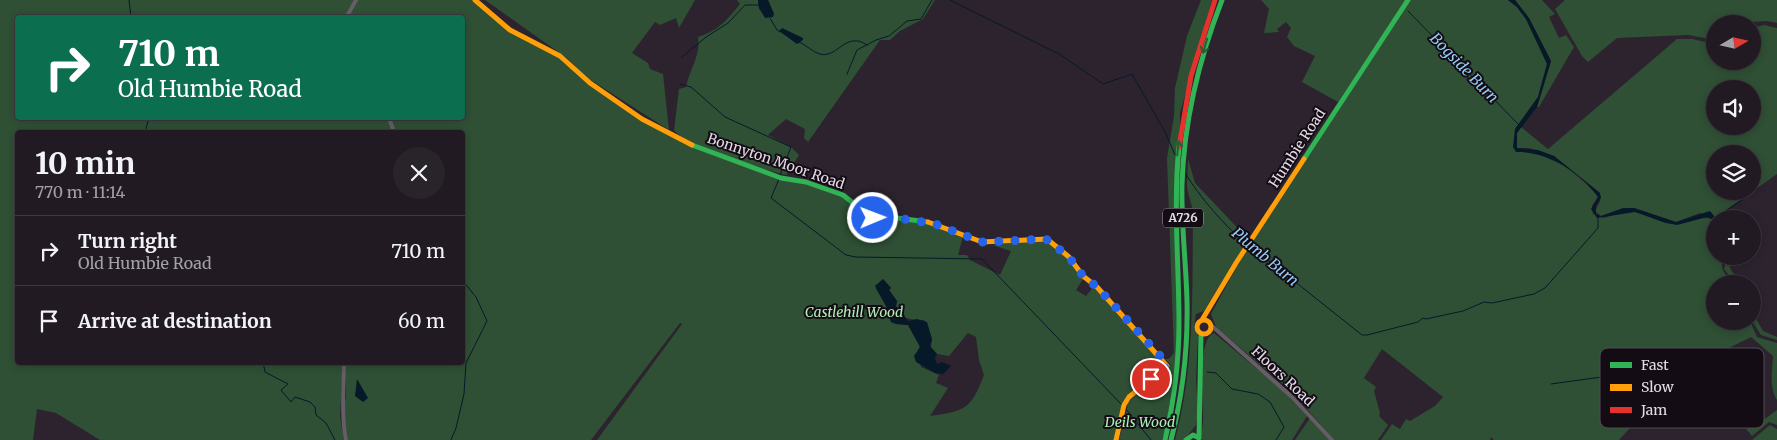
<!DOCTYPE html>
<meta charset="utf-8">
<style>
body{margin:0;font-family:Merriweather,serif;background:#29232a;color:#f1f3f6;height:100vh;display:flex;flex-direction:column;font-size:19px;white-space:nowrap}
*{box-sizing:border-box;margin:0}
p{font-size:16px;color:#a2a1a5}
.icon{flex:none;width:28px;height:28px;fill:none;stroke:currentColor;stroke-width:2;stroke-linecap:round;stroke-linejoin:round}
.map{position:relative;flex:1;overflow:hidden}
.sheet{position:absolute;left:15px;top:130px;width:450px;height:235px;display:flex;flex-direction:column;background:#211a22;border-radius:5px;box-shadow:0 2px 8px #0003,0 0 0 1px #3e3840}
.sheet>*{flex:none}
.hud{position:absolute;left:15px;top:15px;width:450px;height:105px;border-radius:5px;box-shadow:0 2px 8px #0003,0 0 0 1px #3e3840;background:#0b6e4f;color:#fff;overflow:hidden}
.needle{width:32px;rotate:81deg}
.controls{position:absolute;left:1706px;top:15px;display:grid;gap:10px}
.controls a{display:grid;place-items:center;width:55px;height:55px;border-radius:50%;background:#211a22;box-shadow:0 2px 8px #0003,0 0 0 1px #3e3840;font-size:25px}
.pin{position:absolute;display:grid;place-items:center;width:42px;height:42px;color:#fff;margin:-21px;border:2px solid #fff;border-radius:50%;box-shadow:0 1px 5px #0007}
.me{position:absolute;width:55px;margin:-28px;rotate:89deg;stroke-linejoin:round;filter:drop-shadow(0 0 4px #0008)}
.turn{display:flex;align-items:center;gap:18px;height:105px;padding:0 20px;font-size:22px}
.turn .icon{width:65px;height:65px;stroke-width:2.5}
.turn b{display:block;font-size:35px;line-height:42px}
.round{display:grid;place-items:center;flex:none;width:52px;height:52px;border-radius:26px;background:#29232a}
.summary{display:flex;align-items:center;justify-content:space-between;height:85px;padding:0 20px}
h1{font-size:30px;font-weight:700;line-height:38px}
ul{padding:0;list-style:none}
li{display:flex;align-items:center;gap:15px;height:70px;padding:0 20px;border-top:1px solid #3e3840}
li div{flex:1}
li b{display:block;font-size:19px}
li em{font-style:normal}
.map>svg:first-child{display:block}
.green{fill:#2f5035;fill-rule:evenodd}
.water{fill:#061929}
.lines{fill:none;stroke-linecap:round;stroke-linejoin:round}
.stream{stroke:#061929;stroke-width:1}
.street{stroke:#665e67;stroke-width:4}
.fast{stroke:#30b455;stroke-width:5}
.slow{stroke:#ff9f0a;stroke-width:5}
.jam{stroke:#e5322d;stroke-width:5}
.oneway{stroke:#226034}
.route{stroke:#2563eb;stroke-width:9;stroke-dasharray:0 16.2}
.labels{text-anchor:middle;stroke-width:4;stroke-linejoin:round;paint-order:stroke}
.shield{fill:#130c14;stroke:#a59ca7;stroke-width:1}
.shield-label{font-size:12px;font-weight:bold;fill:#e4dae6}
.street-label{font-size:14px;fill:#e4dae6;stroke:#130c14}
.park-label{font-size:14px;font-style:italic;fill:#aef1b6;stroke:#130c14}
.water-label{font-size:15px;font-style:italic;fill:#95ccf7;stroke:#130c14}
.key{fill:#130c14;stroke:#524a53;stroke-width:1}
.key-label{font-size:14px;fill:#e4dae6}
</style>
<div class="map">
<svg width="1777" height="440" viewBox="0 0 1777 440">
<rect width="100%" height="100%" fill="#2c232e"/>
<path class="green" d="M0 0H473L500 24 560 57 580 77 683 143 846 197 870 218 938 225 963 236 958 255H967L970 260 1000 275 1011 251 992 245 1047 240 1069 257 1083 279 1076 290 1086 296 1094 286 1165 366 1123 402 1114 440H597L682 324 680 323 591 440H348L343 412 346 397V363L462 362V132H18V362L343 363 340 416 344 440H100L56 413 37 409 33 440H0ZM18 18H462V118H18ZM883 279 891 288 889 290 897 301 896 306C903 320 910 320 924 320L932 339 931 348 937 354 949 356 968 333 976 337 979 360 984 375C971 409 966 411 930 416L948 388 936 383 939 375 921 367 918 351 920 346 908 325 896 324 891 322 886 306 876 289Z
M485 0H695L679 28 676 18 660 25 655 22 632 53 648 63 650 69 663 74 669 130 583 75 568 59Z
M737 0H758L759 9 774 14 768 0H935L923 19 900 31 890 40H880L808 142 804 138 805 129 786 119 768 135 792 148 799 155 786 175C766 170 684 145 674 130L679 89 686 87C690 68 701 55 698 37 718 31 727 20 740 4Z
M1201 0H1212L1180 113 1178 345 1166 429 1162 440H1119L1128 403 1142 389 1150 392 1158 386 1171 365 1165 359H1169L1174 353 1167 158 1174 116 1175 88 1187 36Z
M1261 0H1406L1338 102 1302 82 1315 56 1294 46 1287 37 1291 28 1286 22 1277 29 1279 32 1264 33 1269 9Z
M1410 0H1508L1517 7 1526 19 1547 64 1538 97 1515 129 1516 151C1527 151 1540 152 1550 157 1564 164 1590 185 1598 197L1592 206 1593 214 1604 218C1613 215 1624 211 1634 212 1649 213 1663 226 1678 224 1688 223 1702 215 1712 219L1715 234V256H1723C1719 270 1725 274 1734 284H1715V321H1750L1757 337 1777 343V400C1769 388 1772 370 1773 356L1751 337 1684 370 1736 424 1682 372 1619 440H1494L1491 437 1490 440H1381L1392 424 1400 429 1406 419 1410 421 1435 406 1443 397 1382 349 1364 378 1376 387 1374 391 1380 413 1379 416 1388 425 1378 440H1334L1292 392 1216 327 1211 314 1236 268Z
M1515 0H1542L1555 14 1549 17 1559 38 1566 35 1574 47 1539 107H1537L1551 61 1529 18Z
M1565 0H1777V23L1767 21 1715 24V40L1688 35 1617 38 1588 62 1582 56 1555 9Z
M1764 25 1777 28V174L1719 215 1720 219H1715V227V217L1700 213 1676 222 1634 208 1601 216 1595 211 1600 201V193L1554 156 1529 148H1517V133L1521 127 1548 149 1677 39H1692L1715 44V61H1752L1753 28ZM1715 89H1752V126H1715ZM1715 154H1752V191H1715Z
M1188 159 1195 183 1248 239 1204 311 1196 314 1194 327 1198 336 1196 380 1198 414 1196 425 1184 440H1175C1195 366 1192 292 1193 216 1193 206 1188 196 1187 186 1187 177 1188 168 1188 159Z
M1727 256H1731L1730 268 1740 284H1736L1724 269Z
M1753 313 1763 331 1777 337V340L1761 335 1752 321Z
M1214 333 1286 393 1307 416 1292 440H1202C1200 432 1204 425 1203 416 1203 400 1197 339 1214 333Z
M1777 410V425L1769 422 1752 436 1746 429 1755 426Z
M1310 418 1330 440H1295Z
M1770 425 1777 429V440H1752Z"/>
<path class="water" d="M758 0H768L774 14 773 17 765 18 759 8Z
M1508 0H1515L1529 18 1551 61 1537 107 1517 133V148L1538 150 1554 156 1600 193 1601 198 1596 206V214L1601 216 1623 208H1634L1676 222 1710 211 1715 217V234L1712 219 1707 217 1677 225 1663 222 1635 212 1597 218 1591 209 1598 197C1581 172 1546 151 1516 152L1513 147 1515 129 1538 97 1547 64 1526 19 1517 7Z
M782 28 803 38V40L797 44 779 31Z
M883 279 891 288 889 290 897 301 896 306 908 321 917 319 927 322 932 339 930 346 937 354 935 358 937 364 942 362 951 366 943 374 935 373 916 362 914 356 920 347 908 325 896 324 891 322 886 306 875 286Z
M357 379 368 398 363 402 355 396Z"/>
<g class="lines">
<path class="stream" d="M129 0 131 18
M950 0 1059 54 1103 84 1132 74 1166 134 1175 155
M1408 11 1519 125
M770 18 777 30 780 32
M799 42C806 45 813 52 820 54 837 59 846 30 867 45
M682 57 706 37 728 23 745 5H759
M847 74 857 50 876 40 889 36 907 21 921 19 932 0
M680 84 691 87 725 117 791 147 780 175
M145 132 149 118
M1186 174C1197 194 1229 231 1247 244
M779 179 771 198 846 255 856 257 982 259 1122 405
M1713 219 1742 200
M1250 246 1362 335H1367L1418 322 1423 318 1426 319 1463 311 1484 302 1492 303 1534 294 1545 288 1598 228V217
M254 362 255 365 259 362
M263 362 265 372 288 384 281 390 291 402 295 397 310 402 315 407 316 415 326 423 335 440
M1207 372 1216 373 1232 389 1258 394 1270 402 1284 427 1276 440
M1551 384 1652 370
M1125 408 1151 440
M451 440 456 428 464 394 466 363 487 321 476 297 462 280"/>
<path class="street" d="M346 18 356 0
M389 118 394 132
M1212 326 1292 397 1332 440
M344 362C344 389 341 414 346 440"/>
<path class="fast" d="M692 145 781 178 806 182 843 195 873 219 897 218 928 222
M1304 159 1408 0
M1199 438 1201 334
M1165 440C1174 401 1179 363 1179 323 1179 264 1173 205 1179 147
M1171 440C1183 394 1188 348 1187 301 1186 262 1181 223 1182 184 1184 120 1199 59 1222 0
M1186 440 1193 435 1199 438"/>
<path class="slow" d="M475 0 510 30 560 56 590 83 642 119 692 145
M928 222 982 242 1047 239 1069 257 1083 276 1097 287 1167 366 1129 397 1124 405 1116 440
M1197 327a7 7 0 1 1 14 0a7 7 0 1 1-14 0Z
M1202 320 1236 263 1304 159"/>
<path class="jam" d="M1179 147 1191 76 1215 0"/>
</g>
<defs><path id="oneway-shaft" d="M-6 0H5M1.5-3L5.5 0L1.5 3" fill="none" stroke-width="1.6" stroke-linecap="round" stroke-linejoin="round" transform="scale(1.25)"/></defs>
<g class="oneway">
<use href="#oneway-shaft" transform="translate(1205 46) rotate(107)"/>
<use href="#oneway-shaft" transform="translate(1178 148) rotate(-84)"/>
</g>
<g class="lines">
<path class="route" d="M873 218H897L935 224 982 242 1046 239 1069 257 1083 276 1097 287 1164 360 1167 366 1151 379"/>
</g>
<g class="labels">
<rect class="shield" x="1163" y="208.5" width="40" height="19" rx="4"/>
<g class="shield-label">
<text x="1183" y="222">A726</text>
</g>
<g class="street-label">
<text transform="translate(1297 148) rotate(-57)" y="5">Humbie Road</text>
<text transform="translate(776 161) rotate(19)" y="5">Bonnyton Moor Road</text>
<text transform="translate(1283 376) rotate(43)" y="5">Floors Road</text>
</g>
<g class="park-label">
<text x="854" y="317">Castlehill Wood</text>
<text x="1140" y="427">Deils Wood</text>
</g>
<g class="water-label">
<text transform="translate(1464 68) rotate(46)" y="5">Bogside Burn</text>
<text transform="translate(1265 257) rotate(40)" y="5">Plumb Burn</text>
</g>
</g>
<rect x="1600" y="348" width="164" height="80" rx="8" class="key"/>
<rect x="1610" y="362" width="22" height="6" fill="#30b455"/>
<rect x="1610" y="384" width="22" height="7" fill="#ff9f0a"/>
<rect x="1610" y="407" width="22" height="6" fill="#e5322d"/>
<g class="key-label">
<text x="1641" y="370">Fast</text>
<text x="1641" y="392">Slow</text>
<text x="1641" y="415">Jam</text>
</g>
</svg>
<div class="controls">
<a><svg class="needle" viewBox="-14 -14 28 28"><path d="M0-13l5 13h-10z" fill="#e53935"/><path d="M0 13l5-13h-10z" fill="#a2a1a5"/></svg></a>
<a><svg class="icon" aria-label="sound" viewBox="0 0 24 24"><path d="M4 9h4l5-4v14l-5-4H4zM17 9q2 3 0 6"/></svg></a>
<a><svg class="icon" aria-label="layers" viewBox="0 0 24 24"><path d="M12 4l9 5-9 5-9-5zM3 14l9 5 9-5"/></svg></a>
<a>+</a>
<a>−</a>
</div>
<div class="pin" style="left:1151px;top:379px;background:#d93025"><svg class="icon" aria-label="arrive" viewBox="0 0 24 24"><path d="M6 21V4h12l-3 4 3 4H6"/></svg></div>
<svg class="me" style="left:873px;top:218px" viewBox="-20 -20 40 40"><circle r="17" fill="#2563eb" stroke="#fff" stroke-width="3"/><path d="M0-11L8 9 0 5-8 9z" fill="#fff"/></svg>
<div class="hud">
<div class="turn"><svg class="icon" aria-label="right" viewBox="0 0 24 24"><path d="M7 20v-9h11M14 6l5 5-5 5"/></svg><div><b>710 m</b>Old Humbie Road</div></div>
</div>
<section class="sheet">
<div class="summary"><div><h1>10 min</h1><p>770 m · 11:14</p></div><a class="round"><svg class="icon" aria-label="close" viewBox="0 0 24 24"><path d="M6 6l12 12M18 6L6 18"/></svg></a></div>
<ul>
<li><svg class="icon" aria-label="right" viewBox="0 0 24 24"><path d="M7 20v-9h11M14 6l5 5-5 5"/></svg><div><b>Turn right</b><p>Old Humbie Road</p></div><em>710 m</em></li>
<li><svg class="icon" aria-label="arrive" viewBox="0 0 24 24"><path d="M6 21V4h12l-3 4 3 4H6"/></svg><div><b>Arrive at destination</b></div><em>60 m</em></li>
</ul>
</section>
</div>
